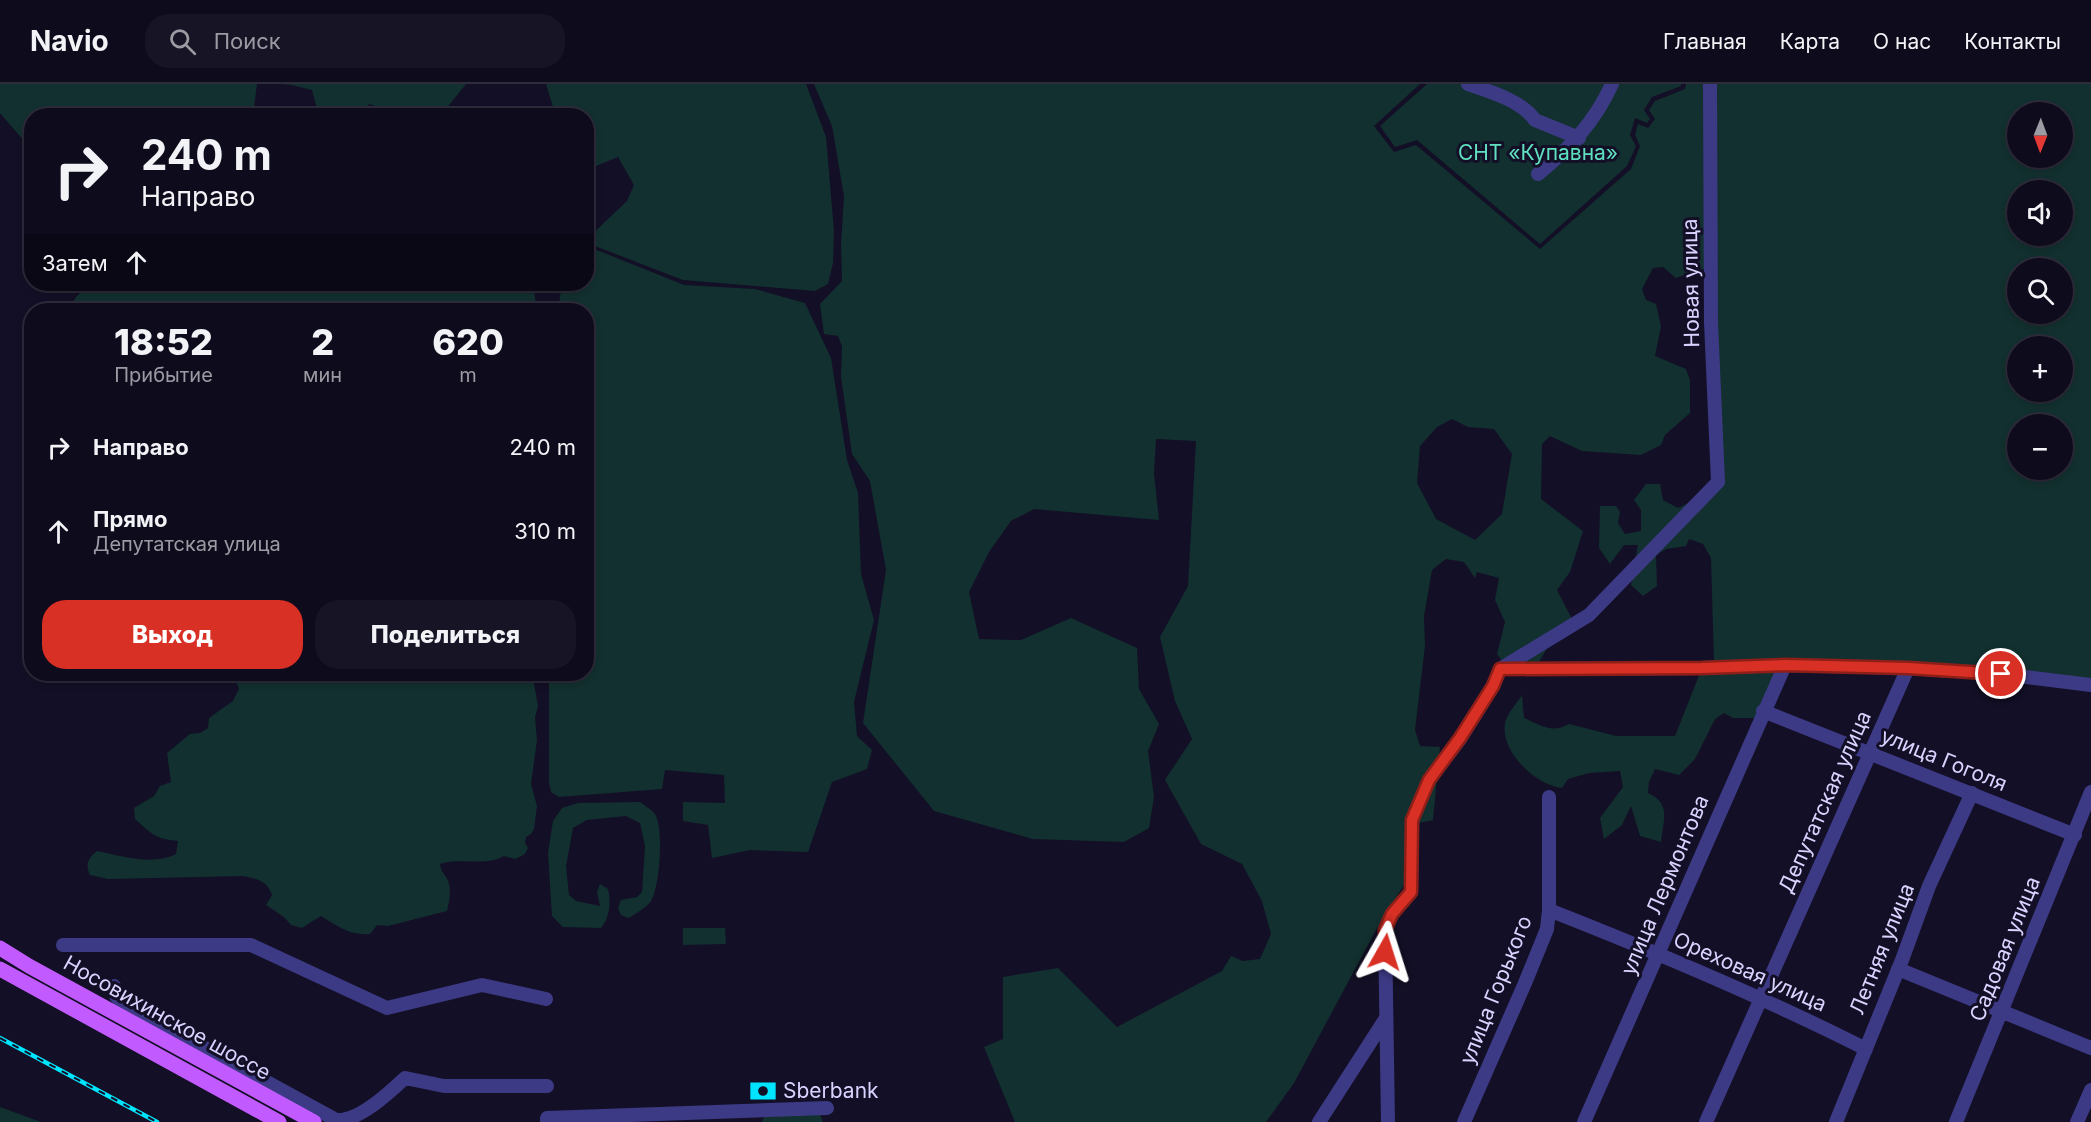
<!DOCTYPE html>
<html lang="ru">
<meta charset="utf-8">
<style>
body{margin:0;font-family:Inter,sans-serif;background:#171425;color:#f1f3f6;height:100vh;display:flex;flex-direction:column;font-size:22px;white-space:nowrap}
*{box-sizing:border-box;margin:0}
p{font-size:20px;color:#9b9ba3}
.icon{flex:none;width:33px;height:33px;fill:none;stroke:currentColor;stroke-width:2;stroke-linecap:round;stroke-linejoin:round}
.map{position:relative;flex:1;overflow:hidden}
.drawer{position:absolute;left:24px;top:219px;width:570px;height:378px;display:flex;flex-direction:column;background:#0e0b1c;border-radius:24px;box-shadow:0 3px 9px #0003,0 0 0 2px #2e2b3b}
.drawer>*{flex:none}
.top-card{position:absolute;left:24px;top:24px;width:570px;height:183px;border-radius:24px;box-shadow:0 3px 9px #0003,0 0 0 2px #2e2b3b;background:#0e0b1c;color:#f1f3f6;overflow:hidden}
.needle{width:39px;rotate:181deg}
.tools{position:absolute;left:2007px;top:18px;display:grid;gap:12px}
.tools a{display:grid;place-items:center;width:66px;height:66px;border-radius:50%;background:#0e0b1c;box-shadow:0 3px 9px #0003,0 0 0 2px #2e2b3b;font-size:30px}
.pin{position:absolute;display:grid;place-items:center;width:51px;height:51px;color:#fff;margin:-26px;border:3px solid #fff;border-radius:50%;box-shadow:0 2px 6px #0007}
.me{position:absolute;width:66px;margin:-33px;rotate:6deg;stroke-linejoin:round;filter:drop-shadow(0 0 4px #0008)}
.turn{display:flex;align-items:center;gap:21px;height:126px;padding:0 18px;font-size:27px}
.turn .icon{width:78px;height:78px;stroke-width:2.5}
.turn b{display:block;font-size:42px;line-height:51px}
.then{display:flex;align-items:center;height:57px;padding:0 18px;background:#0003;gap:12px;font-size:22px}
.eta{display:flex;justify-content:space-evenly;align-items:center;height:102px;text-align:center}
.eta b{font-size:36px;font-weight:800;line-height:42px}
.action{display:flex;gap:12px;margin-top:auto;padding:12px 18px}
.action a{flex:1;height:69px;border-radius:24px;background:#d93025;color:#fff;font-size:24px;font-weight:800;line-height:69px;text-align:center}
.action a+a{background:#171425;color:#f1f3f6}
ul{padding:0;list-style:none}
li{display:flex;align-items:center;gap:18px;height:84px;padding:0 18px}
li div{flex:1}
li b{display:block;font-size:22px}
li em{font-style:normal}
header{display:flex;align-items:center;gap:36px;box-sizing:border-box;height:84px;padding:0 30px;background:#0e0b1c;border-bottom:2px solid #2e2b3b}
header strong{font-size:28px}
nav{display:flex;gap:33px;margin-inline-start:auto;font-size:21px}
.search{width:420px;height:54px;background:#171425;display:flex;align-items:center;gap:15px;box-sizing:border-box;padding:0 21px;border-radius:24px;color:#9b9ba3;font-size:22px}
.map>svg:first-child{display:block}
.green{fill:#12302f;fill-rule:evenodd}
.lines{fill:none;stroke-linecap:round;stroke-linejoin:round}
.minor{stroke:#3d3a85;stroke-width:14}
.major{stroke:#c25bff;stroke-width:15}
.rail-casing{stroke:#00e5ff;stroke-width:4.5}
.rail{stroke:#130f26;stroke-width:2;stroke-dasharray:7;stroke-linecap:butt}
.route-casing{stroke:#8d1f18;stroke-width:15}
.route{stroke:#d93025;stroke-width:10}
.labels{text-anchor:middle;stroke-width:6;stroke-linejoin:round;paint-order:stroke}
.park-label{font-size:21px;fill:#5fe0c0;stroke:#130f26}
.street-label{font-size:21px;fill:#d9d4ff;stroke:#130f26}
.poi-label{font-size:21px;fill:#d9d4ff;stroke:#130f26;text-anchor:start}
</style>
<header>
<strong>Navio</strong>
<div class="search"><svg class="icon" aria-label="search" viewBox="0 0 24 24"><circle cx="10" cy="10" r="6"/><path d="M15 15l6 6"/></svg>Поиск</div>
<nav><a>Главная</a><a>Карта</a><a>О нас</a><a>Контакты</a></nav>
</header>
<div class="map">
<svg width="2091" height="1038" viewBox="0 0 2091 1038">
<rect width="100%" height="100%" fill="#130f26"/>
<path class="green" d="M0 0H257L253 31 32 32 31 72V65L0 29Z
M281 0H466L441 31H402L369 20 364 31 314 32 317 25 312 6 292 1Z
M546 0H806L826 53 834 147 833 179 828 200 815 207 683 196 587 159V155L627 117 634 101 618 73 591 84 587 82 586 32 553 31V23Z
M814 0H1420L1374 42 1394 68 1416 61 1540 165 1631 85 1640 62 1635 51 1638 40 1648 44 1655 35 1649 26 1655 17 1685 5 1686 0H1708L1710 183 1676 194 1663 183 1653 184 1642 205 1646 216 1656 220 1661 242 1655 272 1686 285 1690 296V329L1665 351 1661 361 1641 371 1582 367 1550 352 1542 360 1541 415 1583 447 1570 488 1557 506 1572 535 1550 559 1539 578 1504 579 1497 570 1505 538 1495 516 1499 494 1477 488 1475 494 1464 478 1446 475 1432 486 1424 532 1425 562 1415 646 1420 662 1440 663 1433 736 1418 739 1415 783 1376 846 1294 999 1266 1038H1015L984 963 1003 955V893L1058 884 1117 943 1222 887 1231 872 1243 877 1260 875 1271 850 1262 817 1242 780 1201 760 1165 696 1192 655 1175 617 1160 553 1188 502 1196 357 1156 355 1154 389 1159 436 1034 425 1011 437 989 468 969 508 979 555 1021 556 1071 534 1137 564 1139 605 1159 640 1148 667 1154 713 1149 744 1124 758 1033 755 934 727 863 639 886 486 870 397 852 370 841 293 842 262 838 252 824 250 820 220 842 197 841 161 844 112 832 42ZM1452 335 1468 343 1494 345 1512 370 1502 430 1475 456 1436 435 1417 399 1420 362 1437 343Z
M1427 0H1681V2L1652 13 1644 26 1650 35 1647 39 1635 34 1630 51 1636 62 1627 82 1540 160 1417 56 1395 63 1380 42Z
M1715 0H2091V603L2037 595 1790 585 1764 634H1733L1724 629 1715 635 1695 675 1679 691 1655 685 1649 698 1648 709C1672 720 1663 736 1661 758L1640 752 1631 722 1622 741 1604 755 1600 734 1623 703 1620 687 1589 689 1568 695 1562 704C1536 701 1500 668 1505 639 1506 631 1517 619 1522 611L1524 634C1541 641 1552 650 1569 640L1616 652H1675L1702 584 1714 578 1711 474 1703 460 1689 455 1686 462 1666 465 1656 471 1657 502 1643 512 1631 501 1638 461H1624L1610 480 1599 464 1600 422H1616L1620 428 1618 439 1625 450 1641 447V426L1634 416 1646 400H1660L1663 416 1678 424 1718 405 1716 312ZM2018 28H2062V74H2018ZM2018 106H2062V152H2018ZM2018 184H2062V230H2018ZM2018 262H2062V308H2018ZM2018 340H2062V386H2018Z
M587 162 684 201 755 205 805 219 831 274 847 376 858 409 861 490 874 536 854 618 857 652 872 666 867 685 832 698 808 768 750 766 712 774 708 741 683 737V718L725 719 724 691 665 686 662 705 559 713 551 708 549 698V590H586V226H559L560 211 566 200H586Z
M90 200H533L537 226H67L77 212Z
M233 590H535L534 600 538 622 535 633 537 656 531 700 537 722 534 745 531 750 526 753 525 759 528 764 525 770 515 775 504 772C486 783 461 773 440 780 442 791 445 789 448 797 452 806 449 819 447 827L388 842 377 841 370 850C351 852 337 842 321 832L302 844 291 841 284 833 266 821 272 811C267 796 257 795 243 792L108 795 90 791C85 780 88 774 97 767 122 772 152 782 176 770L178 757C155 755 152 750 135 735L134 724 154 712 160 702 171 698 167 669 190 650 200 649 208 644 209 634 233 617 239 605Z
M640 718C645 722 651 725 655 730 664 744 660 802 651 817 646 824 636 829 629 834L621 831 618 824 621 816 637 813 642 808 645 762 640 739 626 732 587 736 573 744 566 782 569 811 576 817 600 822 597 808 600 800 608 805C611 818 610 833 601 844L563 843 552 832 548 769 553 737 562 724 578 719Z
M683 844H725L726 860 683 861Z
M0 1023 41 1038H0Z
M819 1027 823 1038H762L766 1028Z"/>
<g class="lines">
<path class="minor" d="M1468 0C1489 7 1522 17 1535 36L1579 54
M1538 90C1570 64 1595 38 1612 0
M1500 585 1589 531 1718 398 1711 238 1710 0
M1502 585 1702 584 1785 581 1908 584
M1763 627 2075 751
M1549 826C1656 868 1763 913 1866 965
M63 861H251L387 924 482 901 546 915
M1898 885 2091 964
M114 902 116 912 121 918 336 1036C358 1038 389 1009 405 994L444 1002H547
M547 1038V1034L827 1024
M1319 1038 1386 934
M1388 1038 1385 846 1392 830 1411 808 1412 736 1429 696 1460 655 1493 602 1500 585
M1464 1038 1525 899 1547 845 1549 826V713
M1584 1038 1785 581
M1706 1038 1908 584 2001 590 2091 601
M1836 1038 1902 876 1929 802 1972 709
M1956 1038 2091 708
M2077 1038 2091 1006"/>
<path class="major" d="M0 864 29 882 314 1038
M0 885 279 1038"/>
<defs>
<path id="rail" d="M0 954 157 1038"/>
</defs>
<use href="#rail" class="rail-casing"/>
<use href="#rail" class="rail"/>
</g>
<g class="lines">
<defs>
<path id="route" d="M1385 868V846L1392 830 1411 808 1412 736 1429 696 1460 654 1493 602 1500 585 1702 584 1785 581 1908 584 2001 590"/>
</defs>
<use href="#route" class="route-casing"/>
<use href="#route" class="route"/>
</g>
<defs>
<symbol id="bank-bare" viewBox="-9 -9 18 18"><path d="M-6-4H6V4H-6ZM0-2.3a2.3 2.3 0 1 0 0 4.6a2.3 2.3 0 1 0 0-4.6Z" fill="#00e5ff" stroke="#130f26" stroke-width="2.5" paint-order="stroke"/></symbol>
</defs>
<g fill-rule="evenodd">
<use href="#bank-bare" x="744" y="988" width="38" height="38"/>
</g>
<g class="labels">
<g class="park-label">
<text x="1538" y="76">СНТ «Купавна»</text>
</g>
<g class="street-label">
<text transform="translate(1691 199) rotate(-91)" y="7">Новая улица</text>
<text transform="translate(1944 676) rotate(22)" y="7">улица Гоголя</text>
<text transform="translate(1825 718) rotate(-66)" y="7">Депутатская улица</text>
<text transform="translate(1665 801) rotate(-67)" y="7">улица Лермонтова</text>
<text transform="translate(1882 865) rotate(-68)" y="7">Летняя улица</text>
<text transform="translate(2005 865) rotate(-68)" y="7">Садовая улица</text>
<text transform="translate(1750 888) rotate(24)" y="7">Ореховая улица</text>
<text transform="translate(1496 906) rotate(-68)" y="7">улица Горького</text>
<text transform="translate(167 934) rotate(29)" y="7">Носовихинское шоссе</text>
</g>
<g class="poi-label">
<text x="783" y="1014">Sberbank</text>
</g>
</g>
</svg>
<div class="tools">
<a><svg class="needle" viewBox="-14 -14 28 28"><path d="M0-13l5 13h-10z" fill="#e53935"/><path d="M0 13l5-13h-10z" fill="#9b9ba3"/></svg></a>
<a><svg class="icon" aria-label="sound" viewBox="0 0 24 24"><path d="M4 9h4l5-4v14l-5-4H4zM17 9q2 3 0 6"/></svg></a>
<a><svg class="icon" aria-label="search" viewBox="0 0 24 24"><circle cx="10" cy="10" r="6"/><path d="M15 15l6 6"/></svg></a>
<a>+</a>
<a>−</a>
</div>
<div class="pin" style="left:2001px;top:590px;background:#d93025"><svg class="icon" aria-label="arrive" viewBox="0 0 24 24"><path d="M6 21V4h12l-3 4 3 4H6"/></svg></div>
<svg class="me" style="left:1385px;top:868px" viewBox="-20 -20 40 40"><path d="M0-17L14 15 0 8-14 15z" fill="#d93025" stroke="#fff" stroke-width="4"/></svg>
<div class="top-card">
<div class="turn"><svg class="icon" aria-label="right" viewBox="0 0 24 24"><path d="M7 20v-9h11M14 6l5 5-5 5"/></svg><div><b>240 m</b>Направо</div></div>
<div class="then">Затем<svg class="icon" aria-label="ahead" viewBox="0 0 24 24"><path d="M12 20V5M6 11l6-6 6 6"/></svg></div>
</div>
<section class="drawer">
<div class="eta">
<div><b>18:52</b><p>Прибытие</p></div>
<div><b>2</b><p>мин</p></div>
<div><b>620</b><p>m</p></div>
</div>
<ul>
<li><svg class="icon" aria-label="right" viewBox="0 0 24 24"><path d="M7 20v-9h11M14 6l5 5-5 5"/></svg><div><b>Направо</b></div><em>240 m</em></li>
<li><svg class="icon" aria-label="ahead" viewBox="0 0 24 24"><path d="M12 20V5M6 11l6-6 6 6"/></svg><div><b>Прямо</b><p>Депутатская улица</p></div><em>310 m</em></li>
</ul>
<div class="action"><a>Выход</a><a>Поделиться</a></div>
</section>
</div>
